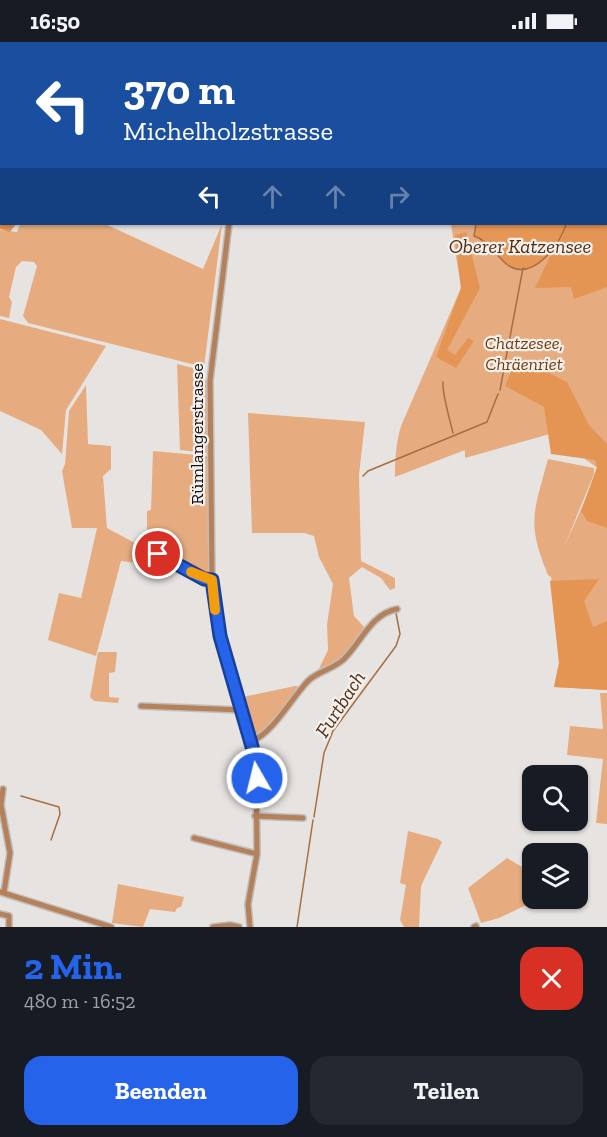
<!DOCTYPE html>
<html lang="de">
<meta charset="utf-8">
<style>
body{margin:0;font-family:"Zilla Slab",serif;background:#242831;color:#f1f3f6;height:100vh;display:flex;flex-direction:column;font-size:22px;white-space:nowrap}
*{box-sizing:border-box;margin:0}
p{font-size:20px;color:#9ea1a6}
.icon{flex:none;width:33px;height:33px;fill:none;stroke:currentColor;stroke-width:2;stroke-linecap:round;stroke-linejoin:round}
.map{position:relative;height:885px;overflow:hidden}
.sheet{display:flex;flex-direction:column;background:#171b24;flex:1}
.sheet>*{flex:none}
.banner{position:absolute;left:0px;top:0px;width:608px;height:183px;box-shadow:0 2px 4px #0004;background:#1a4fa0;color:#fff;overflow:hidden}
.tools{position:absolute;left:522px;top:723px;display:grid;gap:12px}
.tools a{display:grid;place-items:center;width:66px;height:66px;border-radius:12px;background:#171b24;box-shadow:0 2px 4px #0004;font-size:30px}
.pin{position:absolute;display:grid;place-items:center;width:51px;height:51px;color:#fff;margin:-26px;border:3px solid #fff;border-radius:50%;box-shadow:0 2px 6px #0007}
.me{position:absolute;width:66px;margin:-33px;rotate:352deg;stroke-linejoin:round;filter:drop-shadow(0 0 4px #0008)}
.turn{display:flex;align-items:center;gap:21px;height:126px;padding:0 24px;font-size:27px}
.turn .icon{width:78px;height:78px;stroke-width:2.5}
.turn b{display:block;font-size:42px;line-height:51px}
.lanes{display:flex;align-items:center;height:57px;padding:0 24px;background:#0003;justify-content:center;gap:30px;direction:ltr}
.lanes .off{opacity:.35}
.round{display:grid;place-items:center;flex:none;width:63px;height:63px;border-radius:18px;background:#242831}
.head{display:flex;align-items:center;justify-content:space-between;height:102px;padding:0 24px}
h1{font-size:36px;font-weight:800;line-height:45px;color:#2563eb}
.action{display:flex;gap:12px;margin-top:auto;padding:12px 24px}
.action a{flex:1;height:69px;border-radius:18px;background:#2563eb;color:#fff;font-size:24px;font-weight:800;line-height:69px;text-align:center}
.action a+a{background:#242831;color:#f1f3f6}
.status{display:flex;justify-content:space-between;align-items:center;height:42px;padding:0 30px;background:#171b24;direction:ltr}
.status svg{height:16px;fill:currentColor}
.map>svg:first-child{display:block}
.green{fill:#e6ac80}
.forest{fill:#e49554}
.water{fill:#e69756;stroke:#a76f41;stroke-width:1.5}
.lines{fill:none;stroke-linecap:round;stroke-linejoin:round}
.stream{stroke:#a76f41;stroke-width:1.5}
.minor-casing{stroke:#c1bdbb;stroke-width:8}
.minor{stroke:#b4815a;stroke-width:5}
.route-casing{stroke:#184099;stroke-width:15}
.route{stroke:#2563eb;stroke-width:10}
.slow{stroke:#f59e0b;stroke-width:10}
.labels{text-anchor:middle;stroke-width:4.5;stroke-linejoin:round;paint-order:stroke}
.park-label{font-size:18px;font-style:italic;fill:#703c09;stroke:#f5f0ed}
.street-label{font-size:18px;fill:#131211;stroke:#f5f0ed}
.water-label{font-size:20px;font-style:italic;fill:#4e2e12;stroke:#f5f0ed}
</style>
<div class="status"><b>16:50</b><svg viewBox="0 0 49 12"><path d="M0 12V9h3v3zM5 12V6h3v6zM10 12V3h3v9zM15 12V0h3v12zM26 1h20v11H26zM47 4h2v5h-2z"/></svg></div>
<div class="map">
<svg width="607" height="885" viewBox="0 0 607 885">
<rect width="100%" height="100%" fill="#e7e3e0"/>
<path class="green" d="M398 0H607V648L554 645 559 621 551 535 548 533C526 480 534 470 548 417L594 426V432L564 505 599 427 550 392 465 416V408L395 435C395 417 396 401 401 384L461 246 451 182H606V2Z
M20 182H105L203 227 222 182 204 325 28 281 23 274 37 224 34 220 22 219 16 225 9 255 12 260 9 276 0 274V188L17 190Z
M0 277 106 304 66 368 62 412 41 388 0 369Z
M177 322 197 327 208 342V411L180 408Z
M86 343 88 402 111 404V427L103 434 107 486 183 527 121 519 96 614 48 598 59 551 81 556 97 486H72L62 429 65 422 69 369Z
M248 371 365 380 359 433 361 519 395 536V546L390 548 381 536 362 525 349 536 354 574 366 587 342 617 316 633 328 608 327 583 333 542 319 515 314 494 304 491H252Z
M153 409 208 414V534L205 536 147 506V469L151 468Z
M98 610H117L115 630 109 631V655L119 656 118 661 94 659 90 655Z
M295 644 302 645 255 697 243 655Z
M600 651H607V782L596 781 603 717 567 713 570 684 603 687Z
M408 789 438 797 442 800 421 844 419 885H404L400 878 406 843 400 841Z
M507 816 532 831V856L539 857 499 876 481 881 468 846Z
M118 842 184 855 181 865 177 866 175 870 150 867 143 885 112 881Z"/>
<path class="forest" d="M0 0 37 1 2 2V182H16L10 190 0 187Z
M607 132V245L574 257 571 245 535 246 553 208 563 194 566 182H606Z
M466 190 480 246 447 308 455 313 468 296 474 299 456 326 436 315 461 246 455 193Z
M517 315 567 340 589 383 607 402V486L587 479 581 469 597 425 595 418 551 412 544 365 505 344Z
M599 537 584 559 593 585 607 579V648L554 645 559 621 550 539Z"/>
<path class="water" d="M476 182H566C561 201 534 239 509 224 496 215 490 199 474 194Z"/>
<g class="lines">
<path class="stream" d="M443 340C442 352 450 378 453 391
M500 348 523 226
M363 434 368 429 487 380 498 352
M21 754 59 765 60 772 51 798
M314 775 324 711 333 689 396 604 400 592 396 571
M297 885 313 778"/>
<defs>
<path id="minor" d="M281 2V0
M303 2 304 0
M229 182 210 339 212 538 220 594 256 720 257 812 248 862 250 885
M143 504 204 537 212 538
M141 664 241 668
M251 699C271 694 293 654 308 639 318 629 334 627 344 617 362 599 371 572 397 567
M3 747 1 763 10 811 4 850
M255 774 303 776
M194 796 257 812
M0 850 111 885
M0 872 9 874V885
M213 885 230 883 239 885
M474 885 476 884"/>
</defs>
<use href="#minor" class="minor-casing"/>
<use href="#minor" class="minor"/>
</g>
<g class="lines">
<defs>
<path id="route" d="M158 512 204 537 212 538 220 594 255 715 257 736"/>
</defs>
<use href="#route" class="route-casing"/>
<use href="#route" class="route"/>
<path class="slow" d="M191 530 212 538 215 568"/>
</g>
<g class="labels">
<g class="park-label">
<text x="524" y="307">Chatzesee,<tspan x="524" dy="21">Chräenriet</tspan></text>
</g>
<g class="street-label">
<text transform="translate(197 392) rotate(-90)" y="6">Rümlangerstrasse</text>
</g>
<g class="water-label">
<text x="520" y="211">Oberer Katzensee</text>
<text transform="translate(340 662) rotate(-57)" y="7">Furtbach</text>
</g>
</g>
</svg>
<div class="tools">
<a><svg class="icon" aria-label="search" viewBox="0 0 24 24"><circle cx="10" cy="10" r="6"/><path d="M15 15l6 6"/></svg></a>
<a><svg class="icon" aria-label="layers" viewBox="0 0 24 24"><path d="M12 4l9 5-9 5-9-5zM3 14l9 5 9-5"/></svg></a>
</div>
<div class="pin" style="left:158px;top:512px;background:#d93025"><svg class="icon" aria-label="arrive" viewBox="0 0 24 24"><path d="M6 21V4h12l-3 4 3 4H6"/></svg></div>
<svg class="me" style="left:257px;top:736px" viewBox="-20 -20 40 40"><circle r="17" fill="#2563eb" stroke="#fff" stroke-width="3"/><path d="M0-11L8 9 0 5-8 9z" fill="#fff"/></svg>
<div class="banner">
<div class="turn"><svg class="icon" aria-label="left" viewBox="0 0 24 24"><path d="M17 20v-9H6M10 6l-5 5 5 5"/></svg><div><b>370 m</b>Michelholzstrasse</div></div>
<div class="lanes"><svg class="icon" aria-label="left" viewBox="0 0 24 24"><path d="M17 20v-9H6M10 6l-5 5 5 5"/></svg><svg class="icon off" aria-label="ahead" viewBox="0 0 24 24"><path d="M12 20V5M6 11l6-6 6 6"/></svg><svg class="icon off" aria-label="ahead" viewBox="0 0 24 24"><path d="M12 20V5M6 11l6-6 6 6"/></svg><svg class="icon off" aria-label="right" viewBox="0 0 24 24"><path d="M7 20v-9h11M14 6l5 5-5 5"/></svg></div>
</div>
</div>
<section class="sheet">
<div class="head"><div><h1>2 Min.</h1><p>480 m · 16:52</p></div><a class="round" style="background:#d93025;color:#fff"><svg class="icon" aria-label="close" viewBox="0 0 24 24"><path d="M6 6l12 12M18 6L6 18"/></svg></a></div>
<div class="action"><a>Beenden</a><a>Teilen</a></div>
</section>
